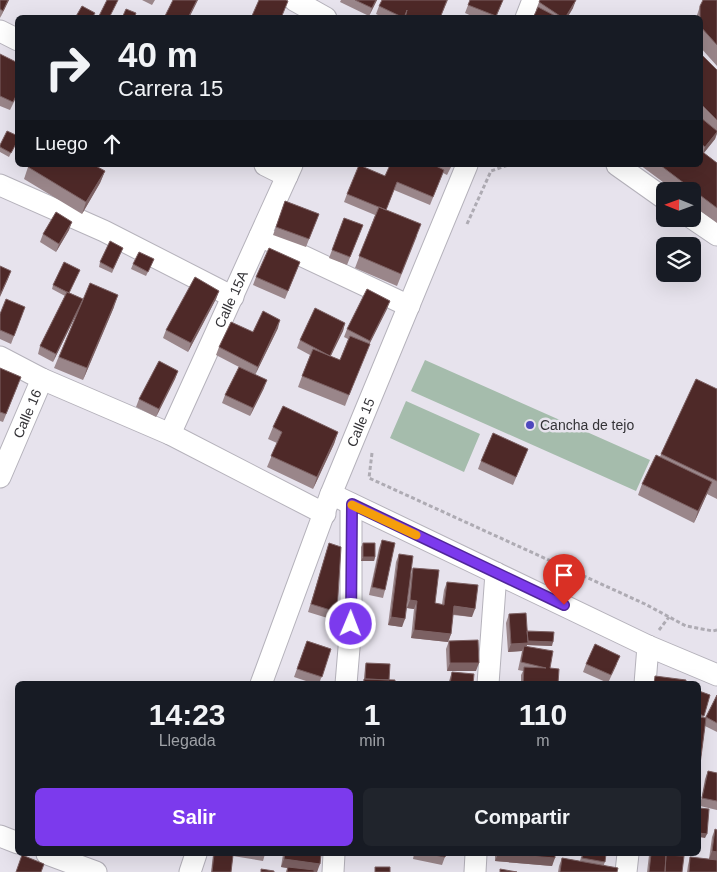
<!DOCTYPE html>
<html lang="es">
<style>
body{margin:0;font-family:Helvetica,sans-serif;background:#20242c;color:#f1f3f6;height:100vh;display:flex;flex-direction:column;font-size:19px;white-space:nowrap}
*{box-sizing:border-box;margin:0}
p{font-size:16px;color:#9ea1a6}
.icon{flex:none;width:28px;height:28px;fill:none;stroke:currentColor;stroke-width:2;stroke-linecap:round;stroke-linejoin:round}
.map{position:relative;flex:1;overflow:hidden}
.side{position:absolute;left:15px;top:681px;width:686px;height:175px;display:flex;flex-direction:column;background:#171b24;border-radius:8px;box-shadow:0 5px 20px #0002}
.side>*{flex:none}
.banner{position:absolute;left:15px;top:15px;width:688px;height:152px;border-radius:8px;box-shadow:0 5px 20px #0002;background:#171b24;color:#f1f3f6;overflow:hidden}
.needle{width:32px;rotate:271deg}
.fabs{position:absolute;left:656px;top:182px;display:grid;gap:10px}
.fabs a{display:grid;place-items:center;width:45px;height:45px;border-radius:8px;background:#171b24;box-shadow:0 5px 20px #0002;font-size:25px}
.pin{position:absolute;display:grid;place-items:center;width:42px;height:42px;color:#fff;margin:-51px -21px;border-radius:50% 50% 50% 0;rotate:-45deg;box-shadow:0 0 5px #0007}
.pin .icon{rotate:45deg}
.me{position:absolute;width:55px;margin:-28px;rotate:1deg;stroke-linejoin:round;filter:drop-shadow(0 0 4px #0008)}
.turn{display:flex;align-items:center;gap:18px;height:105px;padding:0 20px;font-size:22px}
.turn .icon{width:65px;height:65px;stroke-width:2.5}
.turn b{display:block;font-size:35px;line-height:42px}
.then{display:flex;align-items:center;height:48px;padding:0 20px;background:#0003;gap:10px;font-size:19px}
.eta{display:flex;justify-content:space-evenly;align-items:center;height:85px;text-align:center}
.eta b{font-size:30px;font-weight:800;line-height:35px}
.action{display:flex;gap:10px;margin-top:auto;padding:10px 20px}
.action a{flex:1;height:58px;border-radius:8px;background:#7c3aed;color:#fff;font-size:20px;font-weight:800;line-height:58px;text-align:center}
.action a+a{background:#20242c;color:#f1f3f6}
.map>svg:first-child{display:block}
.green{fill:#a5bcac}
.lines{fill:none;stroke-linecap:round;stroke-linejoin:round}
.minor-casing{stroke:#b5b2bb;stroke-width:23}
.path{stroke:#aeabb3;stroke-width:3;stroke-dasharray:4 2.5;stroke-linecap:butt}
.minor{stroke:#fff;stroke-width:21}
.wall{fill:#9a868a}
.shaded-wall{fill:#7c6163}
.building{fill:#4e2928;stroke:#7c6163}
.route-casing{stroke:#51269a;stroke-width:12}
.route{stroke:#7c3aed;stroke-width:9}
.slow{stroke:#f59e0b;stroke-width:9}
.poi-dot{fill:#4d47bd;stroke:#e7e3ed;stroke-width:2}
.labels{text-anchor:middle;stroke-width:5;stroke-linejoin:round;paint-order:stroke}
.street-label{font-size:14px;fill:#343337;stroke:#e7e3ed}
.poi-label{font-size:14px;fill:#343337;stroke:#e7e3ed;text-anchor:start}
</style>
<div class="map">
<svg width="717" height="872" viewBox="0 0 717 872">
<rect width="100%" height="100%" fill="#e7e3ed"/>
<path class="green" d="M425 360 650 460 636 491 411 391Z
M406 401 480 434 464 472 390 438Z"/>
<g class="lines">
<defs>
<g id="minor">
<path d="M294 0 326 18"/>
<path d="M526 18 533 0"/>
<path d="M0 31 18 40"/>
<path d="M265 165 287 176"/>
<path d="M617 165 665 199"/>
<path d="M0 185 104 231 233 297"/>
<path d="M692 218 717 235"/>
<path d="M260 236 409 306"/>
<path d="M0 357 42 379 170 434 325 514"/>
<path id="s1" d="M170 434 292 165"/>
<path id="s2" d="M0 477 42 379"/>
<path d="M331 494 648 646 717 675"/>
<path id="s3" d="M261 684 331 494 467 165"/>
<path d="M346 684 351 624V504"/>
<path d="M488 684 496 573"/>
<path d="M645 684 648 646"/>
<path d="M0 836 18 843"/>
<path d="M47 854 96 872"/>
<path d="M190 872 196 854"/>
<path d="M333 872 334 854"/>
<path d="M475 872 476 854"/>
<path d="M626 872 628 854"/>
</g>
</defs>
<use href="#minor" class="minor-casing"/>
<path class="path" d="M467 224 491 171 508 165
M372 453 369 478 645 604 686 626 713 631 717 630
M659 630 669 617"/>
<use href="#minor" class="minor"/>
</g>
<path class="wall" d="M0 0H9L0 18Z
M142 0H155L152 5Z
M341 0H377L369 16 340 2Z
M448 0 440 18H384L376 14 379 6Z
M470 0H503L496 18H476L465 13Z
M717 0V66L700 47V18H696L700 6Z
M539 2 573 8 567 18H533L537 10H536Z
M700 53 717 70V134L715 139 704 153 717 163V223L692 205V191H675L640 165H700Z
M0 54 18 94 10 110 0 106Z
M17 141 9 157 0 152V145Z
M390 165H452L447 175 443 173 430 205 394 190 386 210 417 236 397 286 355 268 375 215 344 202 347 194 385 176Z
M28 167 105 171 100 183 82 214 24 179Z
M285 201 319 214 306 247 273 235Z
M344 218 363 225 347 265 329 258Z
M69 230 56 252 40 242 43 234Z
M123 248 112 273 99 267 100 262Z
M154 259 146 276 131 269 133 264Z
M300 262 285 299 253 285 256 277Z
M53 285 83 299 114 307 83 380 54 368 79 308 53 362 38 354 40 346 65 296 52 289Z
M219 291 216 299 188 352 163 338 166 330Z
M25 307 11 344 0 339V314Z
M387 309 369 344 345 406 298 387 310 355 297 348 300 340 345 323 343 331 330 356 340 360 348 339 344 337 347 329Z
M278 328 255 375 264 388 250 416 222 403 225 395 239 367 216 355 219 347 253 332Z
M0 368 18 385 3 422 0 421Z
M178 371 175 379 156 417 136 407 139 399Z
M717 389V499L707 494 694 523 638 495 642 484 660 457 661 454Z
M273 427 338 432 334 444 313 489 267 467 277 443 268 439Z
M528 449 513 485 478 469 481 461Z
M382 540 385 590 383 598 369 595 379 548Z
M329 543 337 612 334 620 308 612Z
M363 543 375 557 374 561H361V547Z
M399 554 411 574 413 568 435 603 442 604 444 590 447 582 472 617 453 615 451 634 448 642 411 638 414 609 407 608 409 587 402 627 388 625 396 562Z
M509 614 527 631 552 646 527 645V646L550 668 558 684H521V675L523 671 518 670 522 651 508 652 506 623Z
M307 641 331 649 319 684H315L294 677Z
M449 641 476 671H447L446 649Z
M366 663 395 684H362L364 679 365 667Z
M586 664H617L608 683 583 672Z
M452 672 473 684H448Z
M699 691 710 695 703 718H705L717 695V732L705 726 699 772Z
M708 771 717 773V810L700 806 705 779Z
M715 829 717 872H687L688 865 690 857 709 859 712 837Z
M213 854H265L263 861 233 856 231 872H211Z
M283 854H321L317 872H286L287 868 281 867Z
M414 854H446L442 865 413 859Z
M495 854H555L552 866 495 861Z
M582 854H606L604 865 617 872H558L559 866 562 858 580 861Z
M637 854H666V855L682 872H647L649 855H637Z"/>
<path class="shaded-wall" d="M8 0H9L0 18 3 11Z
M197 0H198L189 18H188Z
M376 0H377L369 16 372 8Z
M576 0 573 8 567 18H565Z
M717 132 715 139 702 155 705 147Z
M105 171 100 183 82 214 86 202Z
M72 222 69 230 56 252 59 244Z
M11 271 8 279 0 297V295Z
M219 291 216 299 188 352 191 343Z
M118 295 114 307 83 380 87 368Z
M83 299 80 307 53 362 56 354Z
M390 301 387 309 367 349 370 341Z
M280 320 278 328 255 375 258 367Z
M345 323 343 331 327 364 330 356Z
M178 371 175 379 156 417 159 409Z
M267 380 264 388 250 416 253 408Z
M338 432 334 444 313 489 317 477Z
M712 482 707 494 694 523 698 511Z
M363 557H375L374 561H361Z
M410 600 417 601 414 609 407 608Z
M454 606 475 609 472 617 451 614Z
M391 617 405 619 402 627 388 625Z
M414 630 451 634 448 642 411 638Z
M527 641 553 642 552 646 527 645 525 651 524 646 522 651 508 652 511 644Z
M450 663H479L476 671H447Z
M699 833 707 834 705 838 699 837Z
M712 851 717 852V860L709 859Z
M498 854H502L555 858 552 866 495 861Z
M638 854H650L649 855H637Z
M284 859 320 864 317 872 281 867Z"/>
<path class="building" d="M0 0H8L3 11 0 9Z
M107 0H118L109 18H98Z
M173 0H197L188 18H164Z
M259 0H286L288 1 281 18H251Z
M355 0H376L372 8Z
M382 0H447L440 18H405L407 10 404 18 379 6Z
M470 0H503L496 16 468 5Z
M540 0H576L565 18H563L539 2Z
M703 0H717V45L700 26V6Z
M82 6 95 13 92 18H75Z
M538 7 559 18H533Z
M126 9 136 13 134 18H122Z
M700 53 717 70V120L700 103Z
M0 54 18 63V92L13 102 0 96Z
M700 117 717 131V132L705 147 700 143Z
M7 131 18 136V140L11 153 0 147V145Z
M700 150 717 163V208L660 165H700Z
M30 165H94L105 171 86 202 28 167Z
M359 165 385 176 390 165H434L444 170 433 197 397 182 386 210 347 194Z
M285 201 319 214 309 239 276 227Z
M379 207 421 224 401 274 359 256Z
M56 212 72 222 59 244 43 234Z
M344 218 363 225 350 257 332 250Z
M110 241 123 248 113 269 100 262Z
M269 248 300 262 288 291 256 277Z
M139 252 154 259 148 272 133 264Z
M64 262 80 270 69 293 53 285Z
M0 266 11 271 0 295Z
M195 277 219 291 191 343 166 330Z
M90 283 118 295 87 368 59 357Z
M367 289 390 301 370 341 347 329Z
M67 292 83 299 56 354 40 346Z
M6 299 25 307 14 336 0 330V314Z
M315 308 345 323 330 356 300 340Z
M263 311 280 320 258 367 219 347 231 322 253 332Z
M350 336 370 344 349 395 302 376 313 349 340 360Z
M159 361 178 371 159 409 139 399Z
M239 367 267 380 253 408 225 395Z
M0 368 21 377 6 414 0 412Z
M696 379 717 389V481L661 454Z
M283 406 338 432 317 477 271 456 282 432 273 427Z
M493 433 528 449 516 477 481 461Z
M656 455 712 482 698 511 642 484Z
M382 540 395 543 385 590 372 587Z
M329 543 341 547 337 612 311 604Z
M363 543H375V557H363Z
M399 554 413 556 405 619 391 617Z
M413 568 439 570 435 603 444 605 447 582 478 585 475 609 454 606 451 634 414 630 417 601 410 600Z
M526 613 528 643 511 644 509 614Z
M527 631 554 632 553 642 528 641Z
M478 640 479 663H450L449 641Z
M307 641 331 649 322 677 297 669Z
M595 644 620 656 611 675 586 664Z
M524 646 553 651 550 668 559 669 558 684H523L524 667 546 668 521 662Z
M366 663 390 664 389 680 365 679Z
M452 672 474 674 473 684H450Z
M655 676 686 680V684H654Z
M364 679 395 680V684H364Z
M699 691 710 695 704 716 699 714Z
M717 695V723L706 717Z
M699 717 706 718 699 772Z
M708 771 717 773V801L702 798Z
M699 808 709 809 707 834 699 833Z
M715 829 717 830V852L712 851Z
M214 854 233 855 231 872H212Z
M285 854H321L320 864 284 859Z
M429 854H446L445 857Z
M502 854H555V858Z
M583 854H606L605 862 582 858Z
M651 854H666L665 872H649Z
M22 855 44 864 41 872H16Z
M666 855 684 856 682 872H665Z
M690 857 717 860V872H689Z
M562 858 618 868 617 872H560Z
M288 867 314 870V872H287Z
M375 867H390V872H375Z
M261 869 274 871V872H261Z
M500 869 517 872H500Z"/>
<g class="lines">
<defs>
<path id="route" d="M351 624 352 504 564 605"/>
</defs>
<use href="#route" class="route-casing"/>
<use href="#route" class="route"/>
<path class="slow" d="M352 505 416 535"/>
</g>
<circle class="poi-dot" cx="530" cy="425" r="5"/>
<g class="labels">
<g class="street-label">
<text dy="5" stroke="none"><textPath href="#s1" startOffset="148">Calle 15A</textPath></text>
<text dy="5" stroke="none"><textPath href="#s2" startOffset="69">Calle 16</textPath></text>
<text dy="5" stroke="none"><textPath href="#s3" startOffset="280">Calle 15</textPath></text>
</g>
<g class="poi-label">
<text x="540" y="430">Cancha de tejo</text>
</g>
</g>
</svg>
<div class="fabs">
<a><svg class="needle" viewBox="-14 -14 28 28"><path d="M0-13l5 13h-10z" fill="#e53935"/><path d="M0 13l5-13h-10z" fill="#9ea1a6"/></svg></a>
<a><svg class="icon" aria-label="layers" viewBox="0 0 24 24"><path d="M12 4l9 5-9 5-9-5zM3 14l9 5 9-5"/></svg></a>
</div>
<div class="pin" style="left:564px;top:605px;background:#d93025"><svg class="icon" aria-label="arrive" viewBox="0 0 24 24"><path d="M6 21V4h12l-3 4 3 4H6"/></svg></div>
<svg class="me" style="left:351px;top:624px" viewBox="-20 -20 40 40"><circle r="17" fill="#7c3aed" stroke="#fff" stroke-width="3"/><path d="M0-11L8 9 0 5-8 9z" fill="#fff"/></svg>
<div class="banner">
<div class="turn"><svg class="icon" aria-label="right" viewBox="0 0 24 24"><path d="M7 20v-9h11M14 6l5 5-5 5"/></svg><div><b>40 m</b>Carrera 15</div></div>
<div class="then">Luego<svg class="icon" aria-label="ahead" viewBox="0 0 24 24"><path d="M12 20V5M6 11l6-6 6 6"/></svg></div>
</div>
<section class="side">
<div class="eta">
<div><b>14:23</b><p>Llegada</p></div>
<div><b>1</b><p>min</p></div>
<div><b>110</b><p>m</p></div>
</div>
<div class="action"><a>Salir</a><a>Compartir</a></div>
</section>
</div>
